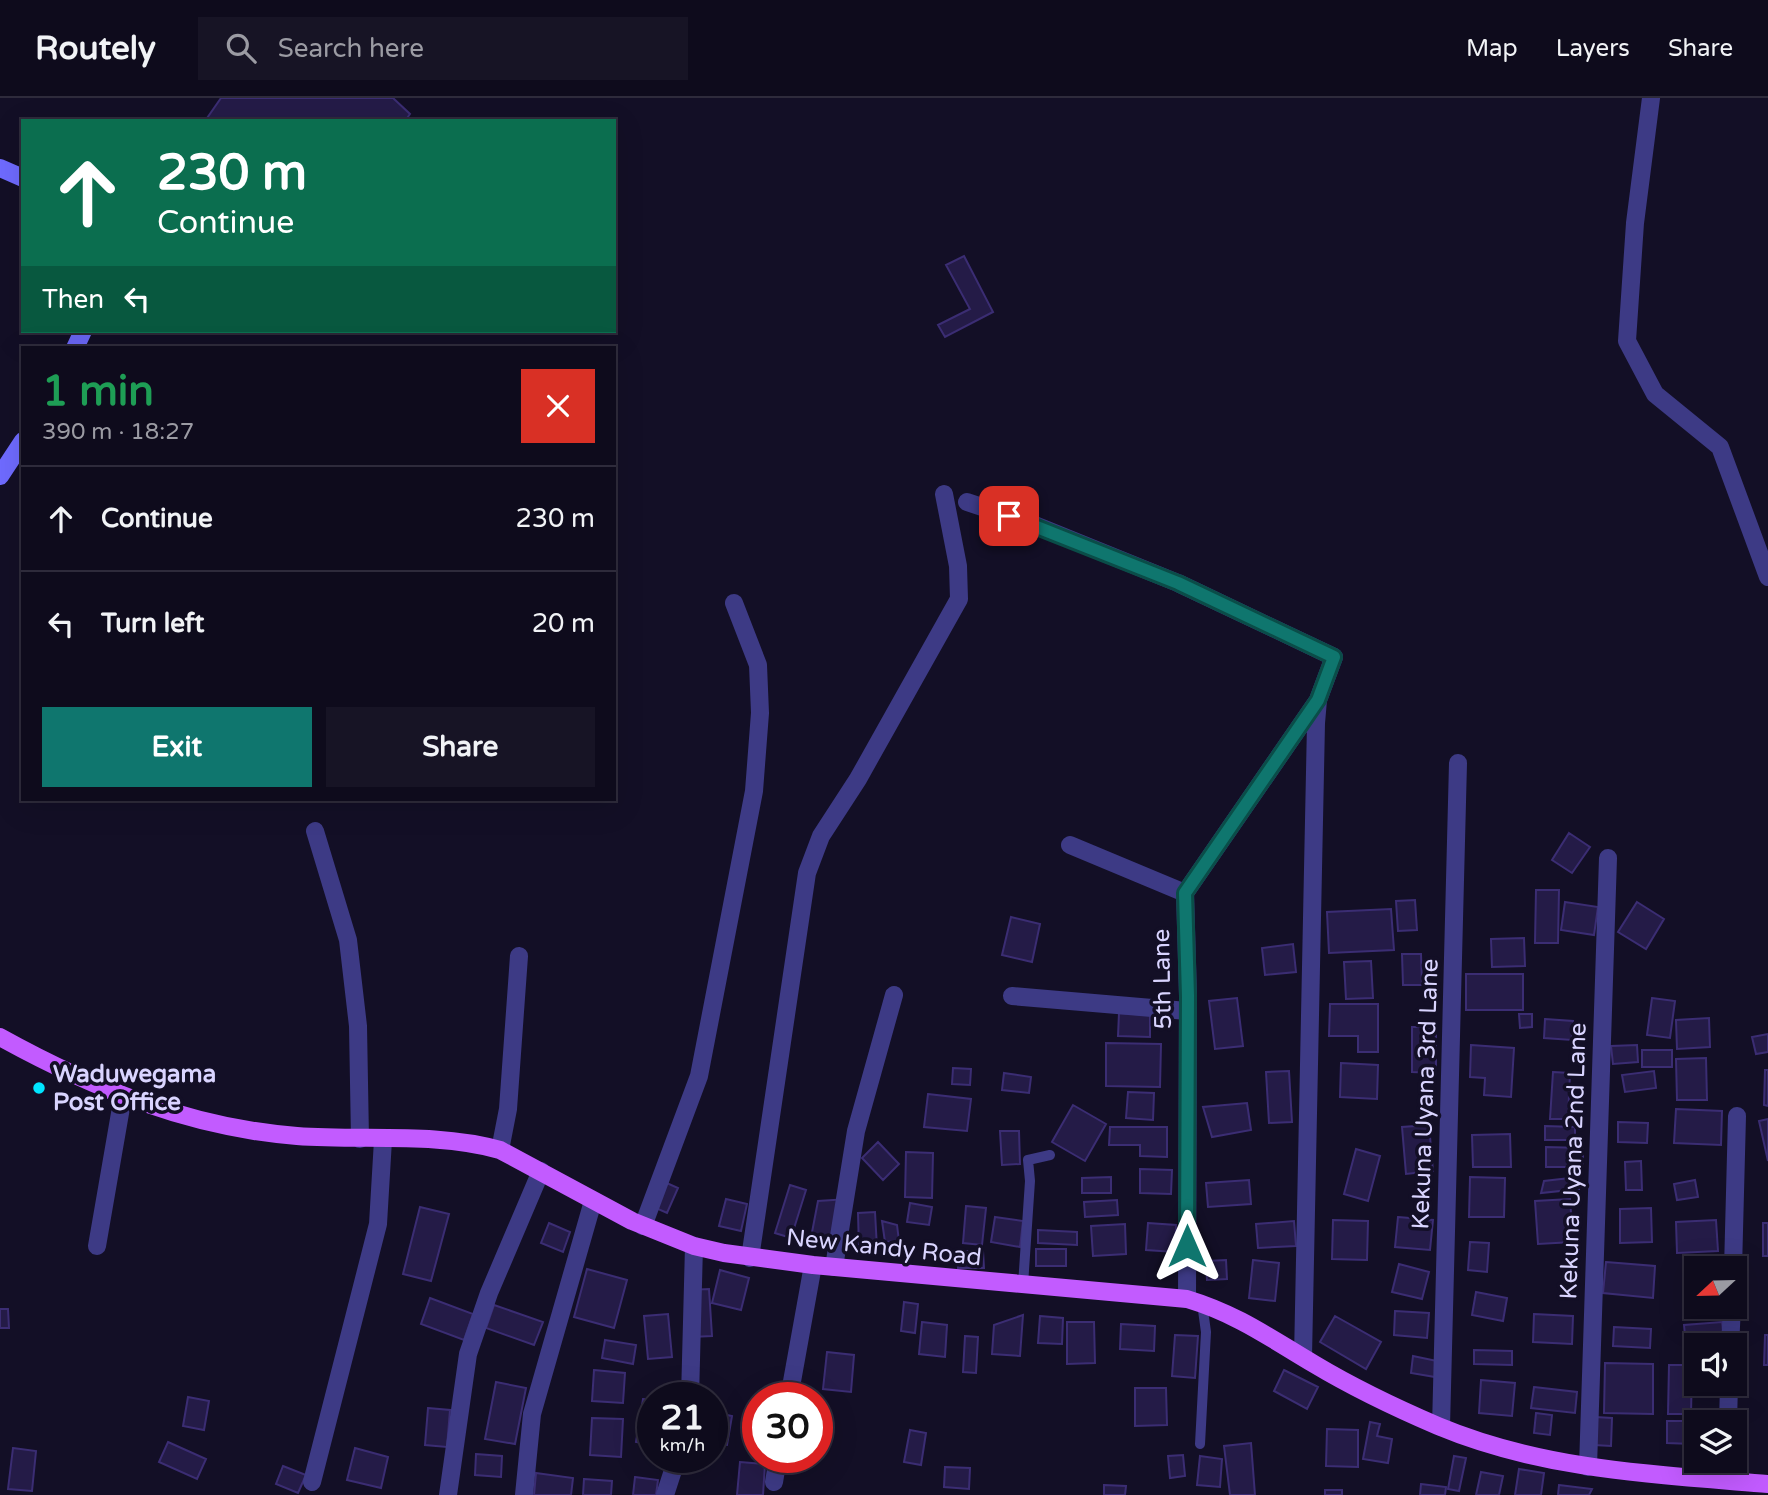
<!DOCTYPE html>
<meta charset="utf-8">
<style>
body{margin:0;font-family:"Varela Round",sans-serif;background:#171425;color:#f1f3f6;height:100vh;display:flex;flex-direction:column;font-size:26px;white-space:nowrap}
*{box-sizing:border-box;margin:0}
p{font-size:23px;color:#9b9ba3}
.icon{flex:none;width:38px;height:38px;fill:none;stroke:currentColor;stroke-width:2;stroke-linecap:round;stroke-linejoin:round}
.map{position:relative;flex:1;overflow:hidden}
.details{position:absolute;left:21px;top:248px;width:595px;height:455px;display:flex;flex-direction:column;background:#0e0b1c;border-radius:0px;box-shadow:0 7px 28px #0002,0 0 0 2px #2e2b3b}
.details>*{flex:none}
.banner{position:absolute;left:21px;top:21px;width:595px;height:214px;border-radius:0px;box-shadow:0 7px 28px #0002,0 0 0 2px #2e2b3b;background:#0b6e4f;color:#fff;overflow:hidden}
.needle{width:46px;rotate:248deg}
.controls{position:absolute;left:1684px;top:1158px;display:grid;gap:14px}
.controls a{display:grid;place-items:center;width:63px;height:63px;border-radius:0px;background:#0e0b1c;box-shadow:0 7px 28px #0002,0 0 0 2px #2e2b3b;font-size:35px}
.speed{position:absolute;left:637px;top:1284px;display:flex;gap:14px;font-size:35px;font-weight:700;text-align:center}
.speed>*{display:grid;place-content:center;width:91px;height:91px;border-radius:50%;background:#0e0b1c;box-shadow:0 7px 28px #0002,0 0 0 2px #2e2b3b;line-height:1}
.speed small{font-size:18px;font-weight:400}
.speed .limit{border:10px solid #d22;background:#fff;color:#111}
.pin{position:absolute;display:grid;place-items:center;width:60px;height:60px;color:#fff;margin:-30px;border-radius:14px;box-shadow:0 4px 10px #0006}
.me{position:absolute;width:77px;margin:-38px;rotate:0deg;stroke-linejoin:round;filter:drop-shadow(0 0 5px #0008)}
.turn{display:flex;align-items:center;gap:24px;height:147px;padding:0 21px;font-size:32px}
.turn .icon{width:91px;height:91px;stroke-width:2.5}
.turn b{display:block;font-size:49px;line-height:60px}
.then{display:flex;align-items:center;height:66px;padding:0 21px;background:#0003;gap:14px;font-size:26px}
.round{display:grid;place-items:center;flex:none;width:74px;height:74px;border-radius:0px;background:#171425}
.head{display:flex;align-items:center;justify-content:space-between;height:119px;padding:0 21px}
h1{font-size:42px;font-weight:700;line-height:52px;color:#1e9e55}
.primary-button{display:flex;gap:14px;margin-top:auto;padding:14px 21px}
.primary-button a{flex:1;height:80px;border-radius:0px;background:#0f766e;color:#fff;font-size:28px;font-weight:700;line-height:80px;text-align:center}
.primary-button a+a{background:#171425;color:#f1f3f6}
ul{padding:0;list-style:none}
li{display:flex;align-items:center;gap:21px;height:105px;padding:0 21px;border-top:2px solid #2e2b3b}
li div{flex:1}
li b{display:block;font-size:26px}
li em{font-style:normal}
header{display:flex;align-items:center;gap:42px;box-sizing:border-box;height:98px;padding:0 35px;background:#0e0b1c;border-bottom:2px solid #2e2b3b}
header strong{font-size:33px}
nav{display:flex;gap:38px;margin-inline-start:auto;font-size:24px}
.search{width:490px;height:63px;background:#171425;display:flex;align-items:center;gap:18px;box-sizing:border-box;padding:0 24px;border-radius:0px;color:#9b9ba3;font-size:26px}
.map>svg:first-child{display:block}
.building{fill:#241b47;stroke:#3b2d73;stroke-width:2}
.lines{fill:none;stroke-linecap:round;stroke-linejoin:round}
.lane{stroke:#3d3a85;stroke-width:10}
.street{stroke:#3d3a85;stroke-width:18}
.secondary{stroke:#6f6bff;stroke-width:18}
.primary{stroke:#c25bff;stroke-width:18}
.route-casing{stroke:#0a4d48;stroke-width:18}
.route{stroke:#0f766e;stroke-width:12}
.poi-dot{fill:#00e5ff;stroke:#130f26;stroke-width:2.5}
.labels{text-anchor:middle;stroke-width:7;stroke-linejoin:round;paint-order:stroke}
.street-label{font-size:24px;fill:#d9d4ff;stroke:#130f26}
.poi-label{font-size:24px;font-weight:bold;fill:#d9d4ff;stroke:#130f26;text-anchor:start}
</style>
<header>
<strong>Routely</strong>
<div class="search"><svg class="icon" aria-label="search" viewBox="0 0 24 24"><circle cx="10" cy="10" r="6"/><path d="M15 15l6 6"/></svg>Search here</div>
<nav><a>Map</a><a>Layers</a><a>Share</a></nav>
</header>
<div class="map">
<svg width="1768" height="1397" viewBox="0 0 1768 1397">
<rect width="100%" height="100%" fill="#130f26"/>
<path class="building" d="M221 0H393L410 16 405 23H205Z
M964 158 993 214 945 239 938 227 970 211 946 167Z
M1569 735 1590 749 1572 775 1552 762Z
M1536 792H1559L1558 845H1535Z
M1415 802 1417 832 1398 833 1396 803Z
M1565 804 1598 809 1594 837 1561 832Z
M1637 804 1664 821 1646 851 1618 834Z
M1391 811 1394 852 1329 855 1327 814Z
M1011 819 1040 826 1032 864 1002 857Z
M1524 840 1525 868 1492 869 1491 841Z
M1293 846 1296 874 1265 877 1262 850Z
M1402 856H1421L1422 887H1403Z
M1371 863 1373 900 1346 901 1344 864Z
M1466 876H1523V912H1466Z
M1237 900 1243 948 1215 951 1209 903Z
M1652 900 1675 903 1670 940 1647 937Z
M1330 906H1378V954H1358V938H1329Z
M1119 915 1150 917V939L1118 938Z
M1519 916H1532V929L1520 930Z
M1709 920 1710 949 1677 951 1676 922Z
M1545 921 1573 923 1572 942 1544 940Z
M1412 929H1436V975L1412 974Z
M1768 936V954L1756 956 1752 939Z
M1106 945 1161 946 1160 989 1106 988Z
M1471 947 1514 950 1511 999 1484 997 1485 980 1470 979Z
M1637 947 1638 964 1613 966 1611 948Z
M1642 952H1672V969H1642Z
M1706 960 1707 1002H1677L1676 961Z
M1341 965 1378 967 1377 1001 1340 999Z
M953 970 971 971 970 987 952 986Z
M1765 972H1768V1008L1764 1007Z
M1289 973 1292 1024 1269 1025 1266 974Z
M1654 973 1656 990 1625 994 1622 977Z
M1553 974 1570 975 1568 1021H1550Z
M1004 975 1031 979 1029 995 1002 992Z
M1128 994 1154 995 1153 1022 1126 1020Z
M928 996 971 1001 967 1033 924 1029Z
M1247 1005 1251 1032 1212 1039 1203 1009Z
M1073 1007 1106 1026 1085 1063 1052 1044Z
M1676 1011 1722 1013 1721 1047 1674 1045Z
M1768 1021V1063L1759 1023Z
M1618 1024 1648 1025 1647 1045 1618 1044Z
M1429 1027 1433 1073 1406 1076 1402 1029Z
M1545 1028 1575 1029V1042H1545Z
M1110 1029H1167V1059L1140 1058V1047H1109Z
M1000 1033H1019L1020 1066 1002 1067Z
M1510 1036 1511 1069H1473L1472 1037Z
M878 1044 899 1066 883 1082 862 1060Z
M1546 1049 1583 1050V1069H1546Z
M1356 1051 1380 1058 1368 1103 1344 1096Z
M906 1054 933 1055 932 1100 905 1099Z
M1641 1063 1642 1092H1626L1625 1064Z
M1140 1071 1172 1072 1171 1096 1140 1095Z
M1111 1079V1095H1082V1080Z
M1470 1079 1505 1080 1504 1119H1469Z
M1578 1079 1579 1091 1541 1095 1544 1083Z
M660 1082 678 1090 667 1115 649 1107Z
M1249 1082 1251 1106 1208 1109 1206 1085Z
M1695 1082 1698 1099 1677 1102 1674 1086Z
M790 1087 806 1092 791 1140 775 1135Z
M726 1101 747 1106 741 1133 719 1128Z
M848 1101 837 1149 809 1150 818 1103Z
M1570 1101 1573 1144 1538 1146 1535 1103Z
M1117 1102 1118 1117 1085 1119 1084 1104Z
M910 1105 932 1109 929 1127 907 1124Z
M966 1108 986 1110 982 1147 963 1145Z
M420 1109 449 1116 431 1183 403 1176Z
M1651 1110 1652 1144 1620 1145V1111Z
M875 1114 877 1150 859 1151 858 1115Z
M995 1119 1023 1123 1020 1149 991 1144Z
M1398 1119 1433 1122 1430 1152 1395 1149Z
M1333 1122 1368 1123 1367 1162 1332 1161Z
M1716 1122 1718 1153 1677 1155 1676 1124Z
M882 1123 897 1127 899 1143 885 1144Z
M1294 1123 1296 1148 1258 1150 1256 1126Z
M549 1125 570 1134 563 1154 541 1145Z
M1148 1125 1176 1127 1175 1154 1146 1152Z
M1763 1125H1768V1158H1763Z
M1125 1126 1126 1156 1093 1158 1091 1128Z
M1038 1132 1077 1134V1147L1038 1145Z
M1470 1144 1489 1145 1487 1174 1468 1172Z
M1036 1151H1066V1168H1036Z
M957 1153H983L984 1170H958Z
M1226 1162 1227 1181 1207 1182 1206 1163Z
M1253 1162 1279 1165 1275 1203 1249 1200Z
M1606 1164 1655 1168 1653 1200 1603 1195Z
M1399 1166 1429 1174 1422 1201 1392 1194Z
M587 1171 627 1182 614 1230 574 1219Z
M720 1172 749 1180 741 1212 712 1205Z
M1696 1180V1208H1685L1684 1181Z
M709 1191 712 1238 691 1239 688 1192Z
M1476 1194 1507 1200 1503 1223 1472 1217Z
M430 1200 473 1216 464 1242 421 1226Z
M904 1204 918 1206 915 1235 901 1233Z
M494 1207 543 1224 534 1247 486 1230Z
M0 1211H8L9 1230H0Z
M1395 1213 1429 1215 1427 1240 1394 1237Z
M668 1216 672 1259 648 1261 644 1218Z
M1534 1216 1573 1218 1572 1246 1533 1244Z
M1023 1217 1020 1258 992 1256 994 1227Z
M1040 1218 1063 1220 1062 1246 1038 1245Z
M1335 1218 1381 1244 1366 1271 1320 1244Z
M922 1224 947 1227 945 1259 919 1256Z
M1067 1224H1094L1095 1265 1067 1266Z
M1722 1224 1725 1248H1696V1257L1687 1258 1684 1227Z
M1121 1226 1155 1228 1154 1253 1120 1251Z
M1614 1229 1651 1231 1650 1250 1613 1248Z
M1175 1237 1198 1238 1195 1280 1172 1278Z
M1765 1237H1768V1267H1764Z
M965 1238 978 1239 976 1275 963 1274Z
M605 1242 636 1247 633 1266 602 1260Z
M1474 1252 1512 1253V1267L1474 1266Z
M827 1254 854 1257 851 1294 823 1291Z
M1413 1258 1437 1263 1435 1279 1411 1275Z
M1605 1265 1653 1266V1316L1604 1315Z
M1669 1267H1692L1691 1316H1668Z
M594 1272 625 1275 623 1305 592 1303Z
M1284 1272 1318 1289 1307 1311 1274 1293Z
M1481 1282 1515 1285 1512 1318 1479 1315Z
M496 1284 526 1290 515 1346 485 1341Z
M1534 1289 1577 1294 1575 1315 1531 1310Z
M1135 1290H1166L1167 1327 1135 1328Z
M188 1299 209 1303 204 1332 183 1328Z
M643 1301 653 1302V1347L636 1344Z
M428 1310 450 1312 447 1349 425 1347Z
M712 1314 732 1318 727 1347 712 1345Z
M1536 1315 1552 1317 1550 1337 1534 1335Z
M1595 1319 1612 1320 1611 1348 1594 1347Z
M592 1320 623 1321 621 1359 590 1357Z
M1667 1323H1692V1346L1667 1345Z
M1370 1324 1380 1326 1377 1338 1392 1341 1388 1365 1363 1361Z
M1327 1331 1358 1332V1369L1326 1368Z
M910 1332 926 1335 921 1367 904 1364Z
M168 1344 206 1361 197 1381 159 1364Z
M1251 1345 1255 1397H1230L1224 1348Z
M13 1350 36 1353 32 1393 8 1391Z
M355 1350 388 1359 381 1390 347 1382Z
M476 1356 502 1358 501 1379 475 1377Z
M1183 1357 1185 1378 1170 1380 1168 1358Z
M1200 1358 1222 1361 1220 1389 1197 1387Z
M1454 1358 1466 1360 1459 1393 1448 1391Z
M780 1360H813V1367L779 1364Z
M740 1364 765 1366 763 1397H737Z
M283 1368 306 1377 298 1395 276 1386Z
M945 1369 970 1370 969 1391 944 1389Z
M1519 1371 1544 1375 1541 1397H1515Z
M1481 1374 1503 1378 1499 1397H1476Z
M536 1375 573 1380 571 1397H534Z
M635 1379 658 1382 656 1397H633Z
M584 1381 612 1383 611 1397H583Z
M1421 1386 1446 1389 1445 1397H1420Z
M1104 1387 1126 1388 1125 1397H1104Z
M1559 1387 1592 1391 1589 1397H1558Z
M1325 1392H1342V1397H1325Z"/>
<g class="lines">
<path class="lane" d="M1023 1187 1030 1083 1028 1062 1050 1057
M1200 1346 1206 1234 1202 1205"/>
<path class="street" d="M1651 0 1635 125 1627 243 1655 296 1720 349 1768 479
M967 404 1030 425 1178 485 1334 559 1318 602 1316 625 1303 1259
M315 733 348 842 358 928 360 1041
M1070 747 1185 795
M1012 898 1187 913
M500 1052 508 1011 519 858
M643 1128 699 978 754 693 760 615 758 567 734 505
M97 1148 123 998
M750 1160 807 775 821 738 858 681 959 501 958 468 944 396
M834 1169 856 1033 894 897
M1733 1171 1737 1018
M1187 1201 1188 898 1185 795 1318 602
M1730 1248 1732 1209
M690 1300 694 1148
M789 1300 813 1167
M1728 1325 1729 1286
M1441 1329 1458 665
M1588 1369 1608 760
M1724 1382 1725 1363
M312 1384 378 1126 383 1042
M774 1384 778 1360
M448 1397 468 1256 489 1195 541 1073
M524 1397 532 1316 593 1103
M665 1397 677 1360"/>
<path class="secondary" d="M0 70 23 80
M75 250 83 233
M0 378 23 343"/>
<path class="primary" d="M0 939C92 990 191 1030 297 1038 364 1043 436 1034 500 1052L632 1123 694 1148 724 1155 813 1167 1187 1201C1237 1216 1270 1240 1314 1266 1354 1290 1396 1310 1438 1328 1543 1372 1657 1377 1768 1386"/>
</g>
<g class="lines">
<defs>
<path id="route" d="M1009 418 1178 485 1334 559 1318 602 1185 795 1188 898 1187 1148"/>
</defs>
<use href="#route" class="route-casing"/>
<use href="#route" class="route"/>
</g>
<circle class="poi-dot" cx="39" cy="990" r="7"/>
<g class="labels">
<g class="street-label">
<text transform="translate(1162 881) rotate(-91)" y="8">5th Lane</text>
<text transform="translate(1425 996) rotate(-88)" y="8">Kekuna Uyana 3rd Lane</text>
<text transform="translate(1573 1063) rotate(-88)" y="8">Kekuna Uyana 2nd Lane</text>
<text transform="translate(884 1149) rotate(6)" y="8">New Kandy Road</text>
</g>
<g class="poi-label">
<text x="53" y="984">Waduwegama<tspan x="53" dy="28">Post Office</tspan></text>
</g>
</g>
</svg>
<div class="controls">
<a><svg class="needle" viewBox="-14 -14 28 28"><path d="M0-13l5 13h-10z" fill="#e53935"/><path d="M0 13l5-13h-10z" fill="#9b9ba3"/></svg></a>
<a><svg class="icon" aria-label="sound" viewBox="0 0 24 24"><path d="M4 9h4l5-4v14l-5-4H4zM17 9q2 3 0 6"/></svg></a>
<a><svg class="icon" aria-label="layers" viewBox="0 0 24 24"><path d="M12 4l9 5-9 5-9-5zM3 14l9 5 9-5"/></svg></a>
</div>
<div class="speed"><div>21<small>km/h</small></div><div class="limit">30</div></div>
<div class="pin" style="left:1009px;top:418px;background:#d93025"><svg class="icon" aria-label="arrive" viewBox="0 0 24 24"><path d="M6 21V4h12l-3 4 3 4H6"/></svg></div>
<svg class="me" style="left:1187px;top:1148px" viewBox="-20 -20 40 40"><path d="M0-17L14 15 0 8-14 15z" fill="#0f766e" stroke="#fff" stroke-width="4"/></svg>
<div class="banner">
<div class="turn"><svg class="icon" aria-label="ahead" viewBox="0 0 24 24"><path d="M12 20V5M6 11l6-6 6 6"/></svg><div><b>230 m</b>Continue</div></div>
<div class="then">Then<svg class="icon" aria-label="left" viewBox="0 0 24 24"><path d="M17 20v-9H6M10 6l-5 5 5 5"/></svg></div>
</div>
<section class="details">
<div class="head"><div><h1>1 min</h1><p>390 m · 18:27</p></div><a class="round" style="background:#d93025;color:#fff"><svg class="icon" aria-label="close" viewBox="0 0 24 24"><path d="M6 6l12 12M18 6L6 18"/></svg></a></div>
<ul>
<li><svg class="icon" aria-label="ahead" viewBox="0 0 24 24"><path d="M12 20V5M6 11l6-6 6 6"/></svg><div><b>Continue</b></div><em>230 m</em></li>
<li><svg class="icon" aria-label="left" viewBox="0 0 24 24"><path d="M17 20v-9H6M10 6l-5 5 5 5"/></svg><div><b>Turn left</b></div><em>20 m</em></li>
</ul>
<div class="primary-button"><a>Exit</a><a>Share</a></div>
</section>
</div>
